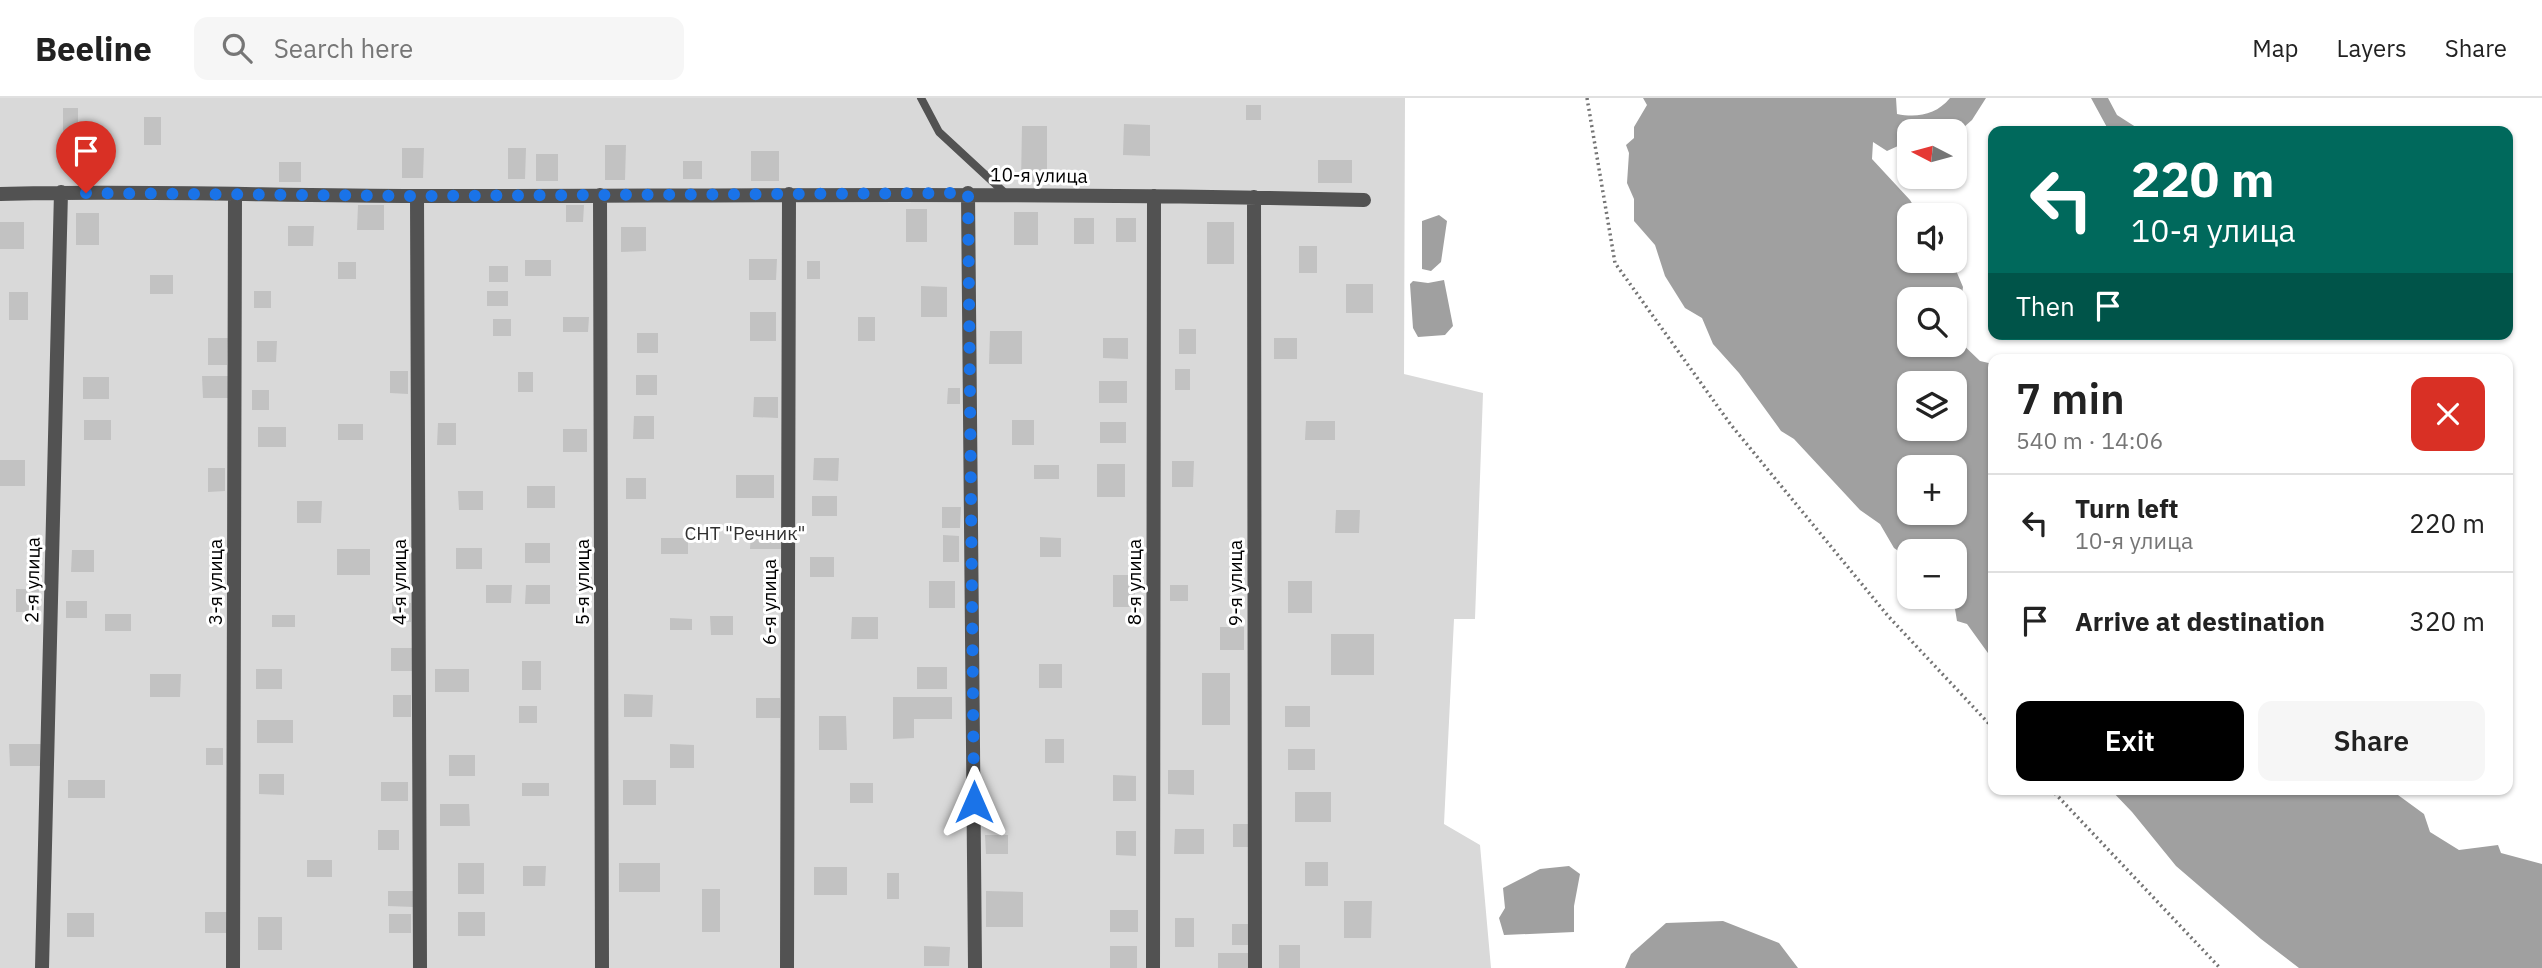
<!DOCTYPE html>
<meta charset="utf-8">
<style>
body{margin:0;font-family:"IBM Plex Sans",sans-serif;background:#f6f6f6;color:#222;height:100vh;display:flex;flex-direction:column;font-size:26px;white-space:nowrap}
*{box-sizing:border-box;margin:0}
p{font-size:23px;color:#767676}
.icon{flex:none;width:38px;height:38px;fill:none;stroke:currentColor;stroke-width:2;stroke-linecap:round;stroke-linejoin:round}
.map{position:relative;flex:1;overflow:hidden}
.sheet{position:absolute;left:1988px;top:256px;width:525px;height:441px;display:flex;flex-direction:column;background:#fff;border-radius:14px;box-shadow:0 2px 5px #0004}
.sheet>*{flex:none}
.top-card{position:absolute;left:1988px;top:28px;width:525px;height:214px;border-radius:14px;box-shadow:0 2px 5px #0004;background:#00695c;color:#fff;overflow:hidden}
.needle{width:46px;rotate:276deg}
.fabs{position:absolute;left:1897px;top:21px;display:grid;gap:14px}
.fabs a{display:grid;place-items:center;width:70px;height:70px;border-radius:14px;background:#fff;box-shadow:0 2px 5px #0004;font-size:35px}
.pin{position:absolute;display:grid;place-items:center;width:60px;height:60px;color:#fff;margin:-72px -30px;border-radius:50% 50% 50% 0;rotate:-45deg;box-shadow:0 0 7px #0007}
.pin .icon{rotate:45deg}
.me{position:absolute;width:77px;margin:-38px;rotate:0deg;stroke-linejoin:round;filter:drop-shadow(0 0 5px #0008)}
.turn{display:flex;align-items:center;gap:24px;height:147px;padding:0 28px;font-size:32px}
.turn .icon{width:91px;height:91px;stroke-width:2.5}
.turn b{display:block;font-size:49px;line-height:60px}
.then{display:flex;align-items:center;height:66px;padding:0 28px;background:#0003;gap:14px;font-size:26px}
.round{display:grid;place-items:center;flex:none;width:74px;height:74px;border-radius:14px;background:#f6f6f6}
.head{display:flex;align-items:center;justify-content:space-between;height:119px;padding:0 28px}
h1{font-size:42px;font-weight:600;line-height:52px}
.primary-button{display:flex;gap:14px;margin-top:auto;padding:14px 28px}
.primary-button a{flex:1;height:80px;border-radius:14px;background:#000;color:#fff;font-size:28px;font-weight:600;line-height:80px;text-align:center}
.primary-button a+a{background:#f6f6f6;color:#222}
ul{padding:0;list-style:none}
li{display:flex;align-items:center;gap:21px;height:98px;padding:0 28px;border-top:2px solid #e0e0e0}
li div{flex:1}
li b{display:block;font-size:26px}
li em{font-style:normal}
header{display:flex;align-items:center;gap:42px;box-sizing:border-box;height:98px;padding:0 35px;background:#fff;border-bottom:2px solid #e0e0e0}
header strong{font-size:33px}
nav{display:flex;gap:38px;margin-inline-start:auto;font-size:24px}
.search{width:490px;height:63px;background:#f6f6f6;display:flex;align-items:center;gap:18px;box-sizing:border-box;padding:0 24px;border-radius:14px;color:#767676;font-size:26px}
.map>svg:first-child{display:block}
.green{fill:#d9d9d9}
.water{fill:#a0a0a0;fill-rule:evenodd}
.building{fill:#c2c2c2}
.lines{fill:none;stroke-linecap:round;stroke-linejoin:round}
.path{stroke:#747474;stroke-width:3.5;stroke-dasharray:2 3.5;stroke-linecap:butt}
.service{stroke:#525252;stroke-width:8}
.minor{stroke:#525252;stroke-width:14}
.route{stroke:#1a73e8;stroke-width:12;stroke-dasharray:0 21.6}
.labels{text-anchor:middle;stroke-width:6;stroke-linejoin:round;paint-order:stroke}
.street-label{font-size:19px;fill:#000;stroke:#fff}
.park-label{font-size:19px;fill:#303030;stroke:#fff}
</style>
<header>
<strong>Beeline</strong>
<div class="search"><svg class="icon" aria-label="search" viewBox="0 0 24 24"><circle cx="10" cy="10" r="6"/><path d="M15 15l6 6"/></svg>Search here</div>
<nav><a>Map</a><a>Layers</a><a>Share</a></nav>
</header>
<div class="map">
<svg width="2542" height="870" viewBox="0 0 2542 870">
<rect width="100%" height="100%" fill="#fff"/>
<path class="green" d="M0 0H1405L1404 276 1483 295 1475 521H1454L1444 726 1480 747 1491 870H0Z"/>
<path class="water" d="M1643 0H1896L1897 16C1917 20 1936 17 1950 0H1986L1972 22 1955 37V33H1909V43L1887 53 1873 44 1872 61 1910 102 1919 117H1909V163H1952L1963 189 1961 202 1909 201V247H1955V239L1980 263 1993 266V562L1967 526 1957 523 1955 511 1946 499H1955V453H1909V460L1894 450 1880 426 1860 412 1794 341 1781 333 1739 275 1713 246 1702 220 1685 210 1665 178 1655 147 1634 123V101L1627 85 1629 55 1626 47 1634 40V29L1647 7ZM1955 285V331H1909V285ZM1955 369V415H1909V369Z
M2091 0H2108L2117 17 2142 33H2109Z
M1439 117 1447 123 1441 164 1431 173 1422 171V123Z
M1444 182 1453 228 1445 237 1418 239 1413 230 1410 186 1413 183 1428 185Z
M2110 691H2397L2398 697 2424 716 2430 734 2459 752 2498 747 2501 755 2542 766V870H2299L2261 841 2176 768 2132 714Z
M1569 768 1580 776 1574 808V834L1504 837 1499 820 1505 810 1503 790 1540 771Z
M1723 823 1779 845 1798 870H1625L1631 856 1666 825Z"/>
<path class="building" d="M1246 7H1261V22H1246Z
M63 10H78V40H63Z
M144 19H161V47H144Z
M1124 26 1150 27V58L1123 57Z
M1022 28H1047V84H1021Z
M605 47H626L625 82H605Z
M402 50H424L423 80H402Z
M508 50H526L525 81H508Z
M751 53H779V83H751Z
M536 56H558V83H536Z
M1318 62H1352V85H1318Z
M683 63H702V81H683Z
M279 64H301V84H279Z
M358 107H384V132H357Z
M566 107H584L583 124H566Z
M906 111H927V144H906Z
M1014 114H1038V147H1014Z
M76 115H99V147H76Z
M1074 120H1094V146H1074Z
M1116 120H1136V144H1116Z
M0 124H24V151H0Z
M1207 124H1234V166H1207Z
M288 128H314L313 148H288Z
M621 129H646V153L621 154Z
M1299 148H1317V175H1299Z
M749 161H777L776 182H749Z
M525 162H551V178H525Z
M807 163H820V181H807Z
M338 164H356V181H338Z
M489 168H508V184H489Z
M150 177H173V196H150Z
M1346 186H1373V215H1346Z
M921 188 947 189V219H921Z
M254 193H271V210H254Z
M487 193H508V208H487Z
M9 194H28V222H9Z
M750 214H776V243H750Z
M563 219H589L588 234H563Z
M858 219H875V243H858Z
M493 221H511V238H493Z
M1179 231H1196V256H1179Z
M990 233H1022V266H989Z
M637 235H658V255H637Z
M208 240H228L227 267H208Z
M1103 240H1128V261L1103 260Z
M1274 240H1297V261H1274Z
M257 243H277L276 264H257Z
M1175 271H1190V292H1175Z
M390 273H408V296L390 295Z
M518 274H533V294H518Z
M636 277H657V297H636Z
M202 278H228V300H203Z
M83 279H109V301H83Z
M1099 283H1127V305H1099Z
M948 290H960V306H947Z
M252 292H269V312H252Z
M754 299H778V320L753 319Z
M634 318H654V341H633Z
M84 322H111V342H84Z
M1012 322H1034V347H1012Z
M1306 323H1335V342H1305Z
M1100 324H1126V345H1100Z
M438 325H456V347H437Z
M338 326H363V342H338Z
M258 329H286V349H258Z
M563 331H587V354H563Z
M814 360H839L838 383 813 382Z
M0 362H25V388H0Z
M1172 363H1194L1193 389H1172Z
M1097 366H1125V399H1097Z
M1034 367H1059V381H1034Z
M208 370H225V393L208 394Z
M736 377H774V400H736Z
M626 380H646V401H626Z
M527 388H555V410H527Z
M458 393H483V412H459Z
M812 398H837V418H812Z
M297 403H322L321 425H297Z
M942 409H961L960 430H942Z
M1336 412H1360L1359 435H1335Z
M751 435H781V451H750Z
M943 437 959 438V464H943Z
M1040 439 1061 440V459H1040Z
M661 440H688V456H661Z
M525 445H550V465H525Z
M456 450H482V471H456Z
M337 451H370V477H337Z
M72 452H94V474H71Z
M810 459H834V479H810Z
M1113 477H1135V509H1113Z
M929 483H955V510H929Z
M1288 483H1312V515H1288Z
M486 487H512L511 505H486Z
M526 487H550V506H525Z
M1170 487H1188V503H1170Z
M16 491H39V514H16Z
M66 503H87V520H66Z
M392 504 411 505V524H392Z
M105 516H131V533H105Z
M272 517H295V529H272Z
M710 518H733V537H711Z
M852 519H878V541H851Z
M670 520 692 521V532H670Z
M1220 529H1244V552H1220Z
M1331 536H1374V577H1331Z
M391 550H413V573H391Z
M522 563H541V592H522Z
M1039 566H1062V590H1039Z
M917 569H947V591H917Z
M256 571H282V591H256Z
M435 571H469V594H435Z
M1202 575H1230V627H1202Z
M150 576H181L180 599H150Z
M624 596 653 597 652 619H624Z
M393 597H411V619H393Z
M893 599H952V621H914V640L893 641Z
M756 600H780V620H756Z
M519 608H537V625H519Z
M1285 608H1310V629H1285Z
M819 618H846L847 652H819Z
M257 622H293V645H257Z
M1045 641H1064V665H1045Z
M9 646H43V668H10Z
M670 646 694 647V670H670Z
M206 650H223V667H206Z
M1288 651H1315V672H1288Z
M449 657H475V678H449Z
M1168 672H1194V697L1168 696Z
M259 676H284V697L259 696Z
M1113 677 1136 678V703H1113Z
M68 682H105V700H68Z
M623 682H656V707H623Z
M381 684H408V703H381Z
M522 685H549V698H522Z
M850 685H873V705H850Z
M1295 694H1331V724H1295Z
M440 706H469L470 728H440Z
M1233 726H1248V749H1233Z
M1175 731H1204V756H1174Z
M378 732H399V752H378Z
M1116 733H1136V758L1116 757Z
M985 737H1008V756H986Z
M307 762H332V779H307Z
M1305 764H1328V788H1305Z
M458 765H484V796H458Z
M619 765H660V794H619Z
M523 768H546L545 788H523Z
M814 769H847V797H814Z
M887 775H899V801H887Z
M702 791H720V834H702Z
M388 793H415L414 809 388 808Z
M986 793 1023 794V829H986Z
M1344 803H1372L1371 840H1344Z
M1110 812H1138V834H1110Z
M205 814H228V835H205Z
M458 814H485V838H458Z
M67 815H94V839H67Z
M389 816H411V835H389Z
M258 819H282V852H258Z
M1175 820H1194V849H1175Z
M1232 826H1248V847H1232Z
M1279 847H1300V870H1279Z
M924 848 950 849 949 868H924Z
M1110 848H1137V870H1110Z
M1218 855H1251V870H1218Z"/>
<g class="lines">
<path class="path" d="M1587 0 1615 165 1731 327 1888 518 1993 630
M2051 691 2220 870"/>
<path class="service" d="M921 0 939 34 1006 96"/>
<path class="minor" d="M968 95 975 870
M0 96C139 92 279 98 418 98 733 98 1048 94 1364 102
M600 97 602 870
M417 98 420 870
M1254 99 1255 870
M42 870 61 94
M233 870 235 97
M787 870 789 96
M1153 870 1154 98"/>
</g>
<g class="lines">
<path class="route" d="M86 95 417 98 968 95 974 704"/>
</g>
<g class="labels">
<g class="street-label">
<text transform="translate(1039 77) rotate(1)" y="7">10-я улица</text>
<text transform="translate(32 482) rotate(-89)" y="7">2-я улица</text>
<text transform="translate(215 484) rotate(-90)" y="7">3-я улица</text>
<text transform="translate(399 484) rotate(-90)" y="7">4-я улица</text>
<text transform="translate(582 484) rotate(-90)" y="7">5-я улица</text>
<text transform="translate(1134 484) rotate(-90)" y="7">8-я улица</text>
<text transform="translate(1235 485) rotate(-90)" y="7">9-я улица</text>
<text transform="translate(769 504) rotate(-90)" y="7">6-я улица</text>
</g>
<g class="park-label">
<text x="745" y="442">СНТ "Речник"</text>
</g>
</g>
</svg>
<div class="fabs">
<a><svg class="needle" viewBox="-14 -14 28 28"><path d="M0-13l5 13h-10z" fill="#e53935"/><path d="M0 13l5-13h-10z" fill="#767676"/></svg></a>
<a><svg class="icon" aria-label="sound" viewBox="0 0 24 24"><path d="M4 9h4l5-4v14l-5-4H4zM17 9q2 3 0 6"/></svg></a>
<a><svg class="icon" aria-label="search" viewBox="0 0 24 24"><circle cx="10" cy="10" r="6"/><path d="M15 15l6 6"/></svg></a>
<a><svg class="icon" aria-label="layers" viewBox="0 0 24 24"><path d="M12 4l9 5-9 5-9-5zM3 14l9 5 9-5"/></svg></a>
<a>+</a>
<a>−</a>
</div>
<div class="pin" style="left:86px;top:95px;background:#d93025"><svg class="icon" aria-label="arrive" viewBox="0 0 24 24"><path d="M6 21V4h12l-3 4 3 4H6"/></svg></div>
<svg class="me" style="left:974px;top:704px" viewBox="-20 -20 40 40"><path d="M0-17L14 15 0 8-14 15z" fill="#1a73e8" stroke="#fff" stroke-width="4"/></svg>
<div class="top-card">
<div class="turn"><svg class="icon" aria-label="left" viewBox="0 0 24 24"><path d="M17 20v-9H6M10 6l-5 5 5 5"/></svg><div><b>220 m</b>10-я улица</div></div>
<div class="then">Then<svg class="icon" aria-label="arrive" viewBox="0 0 24 24"><path d="M6 21V4h12l-3 4 3 4H6"/></svg></div>
</div>
<section class="sheet">
<div class="head"><div><h1>7 min</h1><p>540 m · 14:06</p></div><a class="round" style="background:#d93025;color:#fff"><svg class="icon" aria-label="close" viewBox="0 0 24 24"><path d="M6 6l12 12M18 6L6 18"/></svg></a></div>
<ul>
<li><svg class="icon" aria-label="left" viewBox="0 0 24 24"><path d="M17 20v-9H6M10 6l-5 5 5 5"/></svg><div><b>Turn left</b><p>10-я улица</p></div><em>220 m</em></li>
<li><svg class="icon" aria-label="arrive" viewBox="0 0 24 24"><path d="M6 21V4h12l-3 4 3 4H6"/></svg><div><b>Arrive at destination</b></div><em>320 m</em></li>
</ul>
<div class="primary-button"><a>Exit</a><a>Share</a></div>
</section>
</div>
